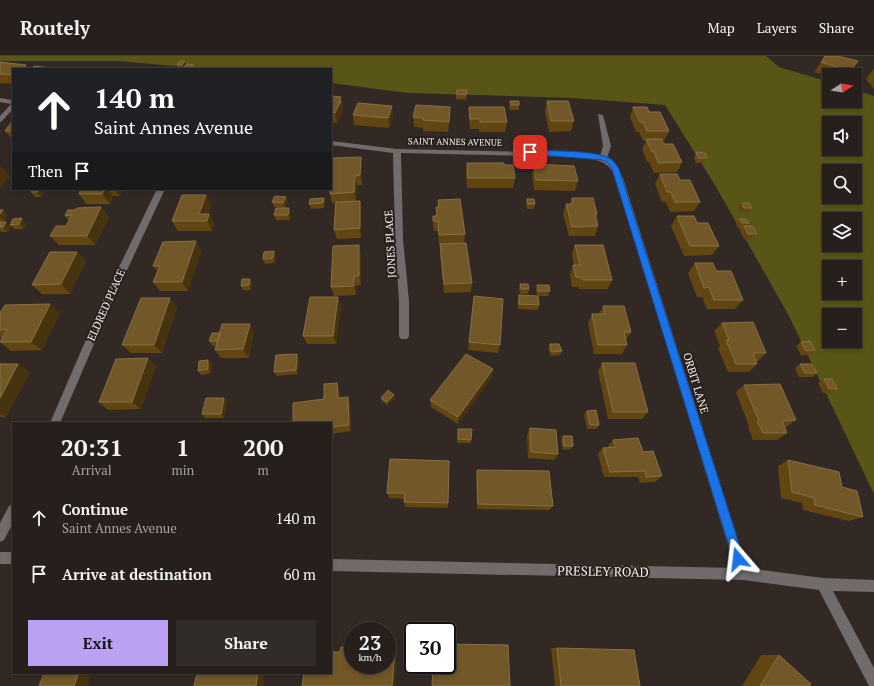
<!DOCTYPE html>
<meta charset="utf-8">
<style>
body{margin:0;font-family:"PT Serif",serif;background:#322c29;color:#f1f3f6;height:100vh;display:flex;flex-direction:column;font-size:15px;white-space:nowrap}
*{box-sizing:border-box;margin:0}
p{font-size:13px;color:#a4a2a3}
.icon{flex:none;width:22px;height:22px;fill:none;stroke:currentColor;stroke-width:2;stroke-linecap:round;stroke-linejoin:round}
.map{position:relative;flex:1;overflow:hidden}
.sheet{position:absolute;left:12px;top:366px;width:320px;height:252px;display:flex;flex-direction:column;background:#261f1c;border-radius:0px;box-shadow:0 2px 6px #0003,0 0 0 1px #423d3b}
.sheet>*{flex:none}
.top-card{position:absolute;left:12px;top:12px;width:320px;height:122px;border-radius:0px;box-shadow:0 2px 6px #0003,0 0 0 1px #423d3b;background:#202124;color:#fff;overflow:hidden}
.needle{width:26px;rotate:78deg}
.tools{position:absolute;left:822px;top:12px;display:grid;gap:8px}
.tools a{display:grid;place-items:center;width:40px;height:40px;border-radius:0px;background:#261f1c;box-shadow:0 2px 6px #0003,0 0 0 1px #423d3b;font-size:20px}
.speed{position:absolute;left:344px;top:566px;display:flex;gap:8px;font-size:20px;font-weight:700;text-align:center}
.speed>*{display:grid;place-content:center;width:52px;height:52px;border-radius:50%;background:#261f1c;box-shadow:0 2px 6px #0003,0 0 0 1px #423d3b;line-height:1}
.speed small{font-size:10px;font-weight:400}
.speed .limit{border:2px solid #111;border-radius:6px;background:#fff;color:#111}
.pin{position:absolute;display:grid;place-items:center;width:34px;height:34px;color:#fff;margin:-17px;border-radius:8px;box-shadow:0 2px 6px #0006}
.me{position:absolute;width:44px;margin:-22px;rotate:343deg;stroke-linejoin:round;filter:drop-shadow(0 0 3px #0008)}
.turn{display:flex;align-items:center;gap:14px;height:84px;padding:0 16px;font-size:18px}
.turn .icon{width:52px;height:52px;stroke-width:2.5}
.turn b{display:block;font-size:28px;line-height:34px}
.then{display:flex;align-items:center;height:38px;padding:0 16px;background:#0003;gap:8px;font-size:15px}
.eta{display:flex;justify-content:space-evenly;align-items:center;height:68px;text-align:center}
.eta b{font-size:24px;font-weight:600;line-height:28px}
.action{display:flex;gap:8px;margin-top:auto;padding:8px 16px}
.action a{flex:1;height:46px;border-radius:0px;background:#bca0f2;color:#111;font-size:16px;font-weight:600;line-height:46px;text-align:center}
.action a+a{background:#322c29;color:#f1f3f6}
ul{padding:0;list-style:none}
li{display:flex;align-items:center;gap:12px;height:56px;padding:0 16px}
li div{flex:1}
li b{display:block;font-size:15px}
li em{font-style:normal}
header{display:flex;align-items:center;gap:24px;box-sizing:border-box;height:56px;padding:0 20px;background:#261f1c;border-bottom:1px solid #423d3b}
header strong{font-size:19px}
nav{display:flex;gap:22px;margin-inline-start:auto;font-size:14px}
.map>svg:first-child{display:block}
.green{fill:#595516;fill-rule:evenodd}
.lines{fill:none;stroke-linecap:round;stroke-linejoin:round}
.minor{fill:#716b6b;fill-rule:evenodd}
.wall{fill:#624611}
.shaded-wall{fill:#48330f}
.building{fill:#725828;stroke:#867047}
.route{fill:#1a73e8;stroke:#114b97}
.labels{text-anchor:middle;stroke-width:4;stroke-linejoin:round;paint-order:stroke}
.far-street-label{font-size:9px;fill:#f5efed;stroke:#28201c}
.street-label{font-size:11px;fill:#f5efed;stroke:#28201c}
.near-street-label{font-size:13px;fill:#f5efed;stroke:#28201c}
</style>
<header>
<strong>Routely</strong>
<nav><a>Map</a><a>Layers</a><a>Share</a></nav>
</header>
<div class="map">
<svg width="874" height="630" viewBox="0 0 874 630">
<rect width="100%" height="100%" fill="#322925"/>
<path class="green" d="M0 0H766L779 11 829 26V45H855V34L874 40V438L789 260 715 129 665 49 573 42 408 37 331 27V13H207L119 5H0ZM829 67H855V93H829ZM829 115H855V141H829ZM829 163H855V189H829ZM829 211H855V237H829ZM829 259H855V285H829Z"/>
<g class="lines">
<path class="minor" d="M0 42 13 44V53L2 65 0 66V60L11 48 0 46Z
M598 58 603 59 611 90 607 102 615 107 623 122 747 512 823 522 874 524V536L833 535 874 612V630H869L819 534 743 524 331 515V503L735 512 622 143C612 111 613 105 578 101L401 97 403 183 409 245V280L407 283H401L399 280V245L395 183 393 97 331 89V85L397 93 578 97 600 100 603 90Z
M157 133H165L113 244 60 367H50L103 244Z
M13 448V467L4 484 0 486V467L9 450Z
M0 496H13V508H0Z"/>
</g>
<path class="wall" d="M185 5 186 9 195 13H179L177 9Z
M858 5 848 19H829V20L814 16 821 6Z
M0 6 26 9 29 13H13V28L0 27Z
M874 13V33L866 23Z
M467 34 466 44 456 43V38Z
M331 41H341L343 51 342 52 343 55 337 67 331 66Z
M510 45 519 49V54H510L509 50Z
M547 45 574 65 571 75 549 76 545 55Z
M450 51V61L448 76 423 75V72L414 71 413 61Z
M469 51 507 66 505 76H479V73H470L469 61Z
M633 51 649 56 669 75 664 85H662L664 88 682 106 677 116 654 117 649 106H647L642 93 646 85H643L639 76H636L630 61Z
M353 59 393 60 389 72 354 69Z
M13 64V84L5 75Z
M696 96 707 102 704 107H696L694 102Z
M361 101 362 111V129H357L356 145H360L361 155V182L337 183 334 174 335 147H332L330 138Z
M467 107 504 109 515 122 513 132H467L466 117Z
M534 108 578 125 575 135 534 134 532 118Z
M660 118 680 124 700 146 694 155 670 156 666 146H662L655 128Z
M33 133H41L44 137 41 141H35L31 136Z
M81 133H123L119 140H113L110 148H86L79 138Z
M286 141 288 146 285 152 274 151 272 146Z
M324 142 325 147 324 152 311 153 309 148Z
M572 142 597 158 596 162 598 170 595 180H569L563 158 566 148H570Z
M527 143 535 148 534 153H527L526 148Z
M438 144 465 178 464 187 472 227 471 236 444 237 440 198V188H439L438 175H434L433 170V160H436V151H438Z
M742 147 752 152 749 157H741L738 152Z
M211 149 208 158H209L214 168 212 175H178L172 165Z
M101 151 109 161 95 189H59L50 180 66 170 69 165 65 160 75 154Z
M0 154H3L7 159 4 165H0Z
M291 157 290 164H276L274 159Z
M677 160 697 167 719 190 712 199 684 200 671 170Z
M739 163 749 167 747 170 757 178 753 183H744L740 175 742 172H738L736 168Z
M0 166 11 171 8 176H1L0 175Z
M26 167 24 173H15L10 169Z
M575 189 612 224 608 233H579V231H572L570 219 573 209H574L572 198Z
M201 195 188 235H160L153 226 158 215 153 210Z
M274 195 276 200 275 207 265 208 263 203Z
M77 196 86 205 70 238H42L32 229Z
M361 198V229L356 230V239L334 240 331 231Z
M695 207 716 215 743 244 735 253H707L702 241H697L688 217Z
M252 227 251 234H243L241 230Z
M520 228 529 233 528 238H520L519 233Z
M537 229 550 235 548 240H538L539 249 538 254 518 253V243L519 239 537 240 536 234Z
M474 240 500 289 498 297 468 294Z
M338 241 341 250 336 288H307L303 280Z
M603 250 631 276 626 284 627 289 622 298H594L588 267 592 258H599Z
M177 251 162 297H131L122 289Z
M0 257H60L42 294 11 295 0 286 2 282 0 281Z
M722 267 766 297 758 305H756L757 308 749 316H728L718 292 720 290 714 275Z
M250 268 254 277 249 302H221L215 294 216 290H212L209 285 220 277Z
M801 286 815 294 810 299H801L796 290Z
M550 288 562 295 560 299 551 300 548 293Z
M299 302 298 318 277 320 274 316Z
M208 304 212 308 211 317 201 319 198 315Z
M602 307 648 356 642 363H608L598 315Z
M0 308 30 316 6 361H0Z
M800 308 817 317 812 321H799L795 312Z
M156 310 141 353 108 354 99 346Z
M492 321 458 368 431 351 430 344Z
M824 323 837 333 832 337H823L818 327Z
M744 329 796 364 786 371H784L787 377 777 384H753L748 371 749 370 736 336Z
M340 334V342L348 341 350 348 351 375 331 378V367L324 343Z
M394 339 395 342 388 350 382 345 381 342Z
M224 342 227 345 224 362H205L202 358Z
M587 355 599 369 597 373H587L584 358Z
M530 372 558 398 554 404 528 402 527 379Z
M458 373 471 384V387H457Z
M563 380 573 390 571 393 563 394 561 384Z
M613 384 643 396 662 420 655 426 640 427 638 421H604L598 398 603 392H608V390Z
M390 403 448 447V452L405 451 404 446V443L389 442 387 437Z
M788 404 863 461 849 465 803 454 802 447 781 442 778 410Z
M477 414 553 450 549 454 477 453 476 419Z
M551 592H557L640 630H555Z
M761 599H779L809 630H742Z"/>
<path class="shaded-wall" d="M185 5 187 11H184L185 13H183L182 9Z
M26 9 29 13H22Z
M194 9 195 13H191L190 12Z
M341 41 343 51 342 52 343 55 337 67 335 57Z
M392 50 393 60 389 72 388 62Z
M450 51V61L448 76 449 66Z
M361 101 362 111V129L360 119Z
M1 110 10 120 0 133V111Z
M355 120 357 129 356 146 354 136Z
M39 133H41L44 137 41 141 37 136Z
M105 133H108L113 140 110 148 102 138Z
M114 133H123L119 140Z
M206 139 211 149 205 165 199 158Z
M286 141 288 146 285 152 283 147Z
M324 142 325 147 324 152 323 147Z
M360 145 361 155V182L360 172Z
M101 151 109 161 95 189 87 180Z
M289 152 291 157 290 164 288 159Z
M3 154 7 159 4 165 0 161V158Z
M209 158 214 168 212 175 207 165Z
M22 162 26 167 24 173 19 168Z
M6 166 11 171 8 176 3 171Z
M196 185 201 195 188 235 182 226Z
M359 189 361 198V229L359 220Z
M274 195 276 200 275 207 273 202Z
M77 196 86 205 70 238 61 228Z
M354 220 356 230V239L354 230Z
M250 223 252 227 251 234 249 229Z
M338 241 341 250 336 288 333 280Z
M170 242 177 251 162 297 154 289Z
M50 248 60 257 42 294 31 286Z
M250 268 254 277 249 302 243 293Z
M297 298 299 302 298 318 296 314Z
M148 302 156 310 141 353 132 346Z
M208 304 212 308 211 317 208 313Z
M18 308 30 316 6 361 0 358V342Z
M493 313 492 321 458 368V361Z
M337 327 340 334 341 350 338 342Z
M394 339 395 342 388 350 387 346Z
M348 341 350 348 351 375 349 369Z
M224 342 227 345 224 362 221 358Z
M395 592H397L395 630H392Z
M79 617H92L87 630H74Z
M258 617H265L263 630H256Z"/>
<path class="building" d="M825 0H837L858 5 850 15 821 6Z
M180 5H185L182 9H177Z
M0 6 26 9 22 13H13V19L0 18Z
M187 8 194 9 190 12 184 11Z
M34 10 59 13H31Z
M457 34H467L466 39 456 38Z
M332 40 341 41 339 45H341L335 57 331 56V41Z
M510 45H519V49H511Z
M547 45H568L574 65H551Z
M358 47 392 50 388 62 353 59Z
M416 49 450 51 449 66 423 64V62L413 61Z
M469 51H504L507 66H480V63H470Z
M633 51H647L649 56H660L669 75H647L643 66H640Z
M13 64V75H5Z
M646 83H661L664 88H673L682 106 658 107 654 96H652Z
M696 96 705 97 707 102H698Z
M361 101 360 119 355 120 354 136 330 138V133H331L332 102Z
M467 107H504V109H513L515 122H468Z
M534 108 574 110 578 125 536 124Z
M660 118H677L680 124H690L700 146H675L671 136H667Z
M33 133H39L37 136H31Z
M81 133H105L102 138H79Z
M182 139H206L199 158H209L207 165H172Z
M275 140 286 141 283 147 272 146Z
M324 142 323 147 309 148 310 143Z
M572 142H593L597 158H595L598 170 572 171 566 148H573Z
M460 143 465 178 439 179 438 165H433V160H437L436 151H439L438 144Z
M527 143H534L535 148H528Z
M360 145V172L334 174 336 146Z
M742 147H749L752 152H744Z
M101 151 87 180H50L56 170H66L72 159 65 160 68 154H75L77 152Z
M276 152H289L288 159H274Z
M0 154H3L0 158Z
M677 160H694L697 167H708L719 190H690Z
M22 162 19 168 10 169 13 163Z
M739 163H746L749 167H742Z
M0 166H6L3 171H0Z
M744 170H752L757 178H748Z
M196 185 182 226H153L160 210H153L163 186Z
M466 187 472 227 444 228 440 188Z
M359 189V220H354V230L331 231 333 190Z
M575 189H603L612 224H583L582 222 576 221 573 209H580Z
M274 195 273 202 263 203 264 196Z
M50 196H77L61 228 32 229Z
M695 207H713L716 215H731L743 244H714L709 231 704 232Z
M242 223H250L249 229 241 230Z
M520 228H528L529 233H521Z
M537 229H549L550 235H538Z
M519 239 538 240 539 249 519 248Z
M474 240 503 243 500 289 469 286Z
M310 241H338L333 280H303Z
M141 242H170L154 289H122Z
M50 248 31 286H0L7 273 0 274V257L5 249Z
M603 250H624L631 276H624L627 289H598L592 258H605Z
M753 266 766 297H753L757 308H736L726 284H729L722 267Z
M222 268H250L243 293 215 294Z
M212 277H220L218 285H209Z
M810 285 815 294 806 295 801 286Z
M550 288H559L562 295 552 296Z
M297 298 296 314 274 316 276 299Z
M466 298 493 313 458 361 430 344Z
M148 302 132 346H99L116 303Z
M208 304V313L198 315 199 305Z
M602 307H635L648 356H613Z
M0 308H18L0 342Z
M800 308H812L817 317H805Z
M824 323H832L837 333H829Z
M337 327 338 342 348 341 349 369 331 371V367H293V347L324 343V328Z
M780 328 796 364 782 365 787 377H763L757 365H759L744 329Z
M388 334 394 339 387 346 381 342Z
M206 342H224L221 358H202Z
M596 354 599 369H590L587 355Z
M530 372 556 374 558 398 531 396Z
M458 373H472L471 384 458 383Z
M563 380H572L573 390H564Z
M638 382 643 396 653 395 662 420 646 421 645 415 610 416 603 392 616 391 613 384Z
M390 403 449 405 448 447 404 446 405 437H387Z
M788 404 839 416 842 431 857 435 863 461 815 449 814 442 792 436Z
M477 414 549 415 553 450 478 448Z
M447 588 508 589 510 630H432L433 609H447Z
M341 591H353V609H387V592H395L392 630H302L304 617H331V596H340Z
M557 592 634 594 640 630H561Z
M779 599 811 628 809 630H760Z
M44 617H79L74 630H39Z
M197 617H258L256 630H194Z"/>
<path class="route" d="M530 94C548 95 598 94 611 103 614 105 617 110 619 113L744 503 742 507 738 509 734 507 733 503 612 113 607 106 602 104 528 98V95Z"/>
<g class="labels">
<g class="far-street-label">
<text transform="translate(455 86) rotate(1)" y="3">SAINT ANNES AVENUE</text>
</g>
<g class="street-label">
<text transform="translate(390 188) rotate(-93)" y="4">JONES PLACE</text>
<text transform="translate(106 249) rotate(-66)" y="4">ELDRED PLACE</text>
<text transform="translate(696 327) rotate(73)" y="4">ORBIT LANE</text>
</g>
<g class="near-street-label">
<text transform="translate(603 515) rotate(1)" y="5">PRESLEY ROAD</text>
</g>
</g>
</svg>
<div class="tools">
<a><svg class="needle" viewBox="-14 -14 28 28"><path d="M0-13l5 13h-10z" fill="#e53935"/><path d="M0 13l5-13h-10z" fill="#a4a2a3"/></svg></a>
<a><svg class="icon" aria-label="sound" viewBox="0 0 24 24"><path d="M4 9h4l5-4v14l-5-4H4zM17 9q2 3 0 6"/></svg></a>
<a><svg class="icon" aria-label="search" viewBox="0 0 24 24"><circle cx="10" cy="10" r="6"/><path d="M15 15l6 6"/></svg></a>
<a><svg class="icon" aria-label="layers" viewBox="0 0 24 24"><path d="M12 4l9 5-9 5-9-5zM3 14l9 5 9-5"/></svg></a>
<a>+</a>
<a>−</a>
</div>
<div class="speed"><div>23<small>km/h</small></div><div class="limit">30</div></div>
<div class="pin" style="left:530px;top:96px;background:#d93025"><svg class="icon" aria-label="arrive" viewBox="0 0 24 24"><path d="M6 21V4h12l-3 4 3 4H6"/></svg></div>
<svg class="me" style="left:738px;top:503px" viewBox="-20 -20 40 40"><path d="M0-17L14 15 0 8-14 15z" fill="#1a73e8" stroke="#fff" stroke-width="4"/></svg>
<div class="top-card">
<div class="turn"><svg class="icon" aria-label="ahead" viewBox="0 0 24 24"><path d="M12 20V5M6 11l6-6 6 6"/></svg><div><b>140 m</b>Saint Annes Avenue</div></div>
<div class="then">Then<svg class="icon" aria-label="arrive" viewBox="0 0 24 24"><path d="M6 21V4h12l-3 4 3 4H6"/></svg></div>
</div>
<section class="sheet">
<div class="eta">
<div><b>20:31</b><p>Arrival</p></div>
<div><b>1</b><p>min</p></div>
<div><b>200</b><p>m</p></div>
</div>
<ul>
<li><svg class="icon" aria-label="ahead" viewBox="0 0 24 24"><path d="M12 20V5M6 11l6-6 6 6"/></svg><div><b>Continue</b><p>Saint Annes Avenue</p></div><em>140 m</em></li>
<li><svg class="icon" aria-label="arrive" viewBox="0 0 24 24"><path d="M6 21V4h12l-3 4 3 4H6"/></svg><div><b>Arrive at destination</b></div><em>60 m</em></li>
</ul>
<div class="action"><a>Exit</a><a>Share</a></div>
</section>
</div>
